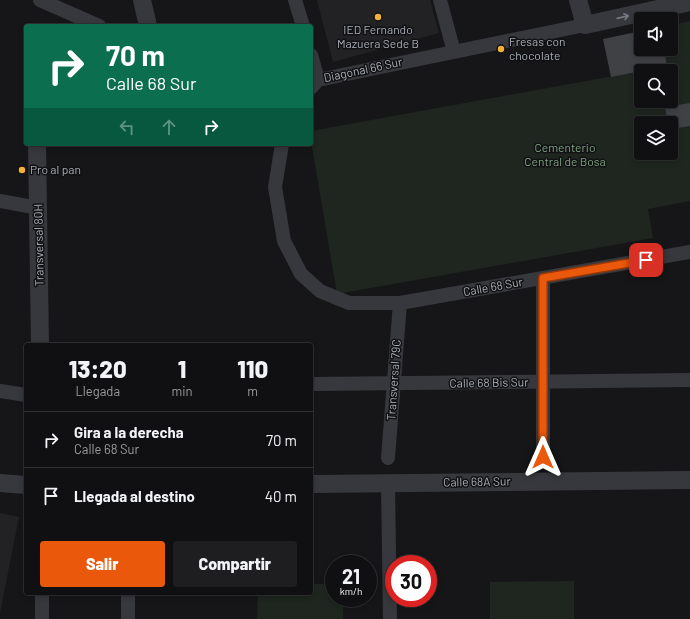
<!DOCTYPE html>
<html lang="es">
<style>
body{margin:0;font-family:Barlow,sans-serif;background:#1e1e20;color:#f1f3f6;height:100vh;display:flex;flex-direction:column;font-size:15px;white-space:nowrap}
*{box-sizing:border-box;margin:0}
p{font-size:13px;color:#9c9d9f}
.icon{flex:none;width:22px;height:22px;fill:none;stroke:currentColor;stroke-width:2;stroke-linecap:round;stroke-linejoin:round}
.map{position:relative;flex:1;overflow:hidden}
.details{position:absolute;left:24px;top:343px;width:289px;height:252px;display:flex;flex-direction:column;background:#101012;border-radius:4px;box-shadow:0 2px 6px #0003,0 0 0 1px #303032}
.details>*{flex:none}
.guide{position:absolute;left:24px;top:24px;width:289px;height:122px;border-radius:4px;box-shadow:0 2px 6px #0003,0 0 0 1px #303032;background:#0b6e4f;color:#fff;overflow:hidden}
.tools{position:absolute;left:634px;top:12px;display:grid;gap:8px}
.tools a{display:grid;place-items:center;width:44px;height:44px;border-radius:4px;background:#101012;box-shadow:0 2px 6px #0003,0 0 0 1px #303032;font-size:20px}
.speed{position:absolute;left:325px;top:555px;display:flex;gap:8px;font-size:20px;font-weight:700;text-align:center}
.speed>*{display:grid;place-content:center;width:52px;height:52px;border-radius:50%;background:#101012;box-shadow:0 2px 6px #0003,0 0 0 1px #303032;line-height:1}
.speed small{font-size:10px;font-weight:400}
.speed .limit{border:6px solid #d22;background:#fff;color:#111}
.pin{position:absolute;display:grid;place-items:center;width:34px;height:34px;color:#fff;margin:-17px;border-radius:8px;box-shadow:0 2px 6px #0006}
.me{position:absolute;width:44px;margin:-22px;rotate:0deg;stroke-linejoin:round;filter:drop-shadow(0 0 3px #0008)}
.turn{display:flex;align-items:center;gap:14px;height:84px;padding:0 16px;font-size:18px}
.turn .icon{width:52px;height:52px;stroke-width:2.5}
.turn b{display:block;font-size:28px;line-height:34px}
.lanes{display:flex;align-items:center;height:38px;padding:0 16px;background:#0003;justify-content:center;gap:20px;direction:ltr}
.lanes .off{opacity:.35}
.eta{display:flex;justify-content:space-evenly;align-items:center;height:68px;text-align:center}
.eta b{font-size:24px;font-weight:800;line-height:28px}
.primary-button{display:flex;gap:8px;margin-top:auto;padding:8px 16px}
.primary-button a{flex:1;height:46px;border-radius:4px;background:#ea580c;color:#fff;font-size:16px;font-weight:800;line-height:46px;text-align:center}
.primary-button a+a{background:#1e1e20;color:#f1f3f6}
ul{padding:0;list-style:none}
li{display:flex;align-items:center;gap:12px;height:56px;padding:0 16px;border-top:1px solid #303032}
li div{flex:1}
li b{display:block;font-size:15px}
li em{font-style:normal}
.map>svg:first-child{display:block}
.built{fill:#222225}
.green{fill:#1e261f;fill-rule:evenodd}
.building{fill:#404145}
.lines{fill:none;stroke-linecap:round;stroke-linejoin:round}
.minor{stroke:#37383d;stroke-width:14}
.tertiary{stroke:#37383d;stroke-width:18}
.oneway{stroke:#757881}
.route-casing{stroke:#983908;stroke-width:10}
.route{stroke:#ea580c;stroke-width:7}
.poi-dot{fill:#f2b134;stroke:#111113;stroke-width:1.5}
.labels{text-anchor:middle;stroke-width:3;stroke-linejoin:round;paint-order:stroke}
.poi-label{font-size:12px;fill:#a8adb8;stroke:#111113;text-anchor:start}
.street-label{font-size:12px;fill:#a8adb8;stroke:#111113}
.park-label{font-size:12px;fill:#7fa381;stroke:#111113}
</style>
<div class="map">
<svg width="690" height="619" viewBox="0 0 690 619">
<rect width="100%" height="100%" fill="#161618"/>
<path class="built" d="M317 0H430L439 33 333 62Z
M0 513 19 517 0 613Z"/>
<path class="green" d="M690 21V201L648 209 653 238 337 294 311 141V131L641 71V101H671V71H642L667 66 664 49H671V25ZM641 123H671V153H641Z
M574 581V619H490V582Z
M311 584H334V598H343V619H257L258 593H311Z"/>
<path class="building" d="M641 31V49H664L667 66 611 77 603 39Z
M690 103V126L671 129V123H668L665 107Z"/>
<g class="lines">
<path class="minor" d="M40 0 99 26
M295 0 303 26
M440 0 454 52
M311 55 318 80 311 88
M318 80 585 25
M282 144 275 187 284 241 301 274 320 291 349 303H400L690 252
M0 201 38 208
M543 278V457
M311 384 690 380
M0 391 26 395
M388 458 400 303
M388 483 390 619
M42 619V593
M128 619V593"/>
<path class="tertiary" d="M142 0 148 26
M578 0 585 25 690 2
M37 144 40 345
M0 483 26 485
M311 484 690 480"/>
</g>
<defs><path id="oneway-shaft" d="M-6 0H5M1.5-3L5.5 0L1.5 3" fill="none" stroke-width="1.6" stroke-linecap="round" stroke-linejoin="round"/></defs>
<use class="oneway" href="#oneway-shaft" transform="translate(623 17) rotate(-13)"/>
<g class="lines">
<defs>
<path id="route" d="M543 457V278L646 260"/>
</defs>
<use href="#route" class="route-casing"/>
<use href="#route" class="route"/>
</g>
<g class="poi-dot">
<circle cx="378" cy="17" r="4"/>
<circle cx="501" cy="49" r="4"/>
<circle cx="22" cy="170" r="4"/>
</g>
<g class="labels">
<g class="poi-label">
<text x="378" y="34" text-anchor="middle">IED Fernando<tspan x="378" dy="14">Mazuera Sede B</tspan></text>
<text x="509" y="46">Fresas con<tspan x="509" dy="14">chocolate</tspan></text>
<text x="30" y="174">Pro al pan</text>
</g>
<g class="street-label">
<text transform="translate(363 70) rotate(-12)" y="4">Diagonal 66 Sur</text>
<text transform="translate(39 245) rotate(-91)" y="4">Transversal 80H</text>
<text transform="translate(493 287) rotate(-10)" y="4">Calle 68 Sur</text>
<text transform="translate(394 380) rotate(-86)" y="4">Transversal 79C</text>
<text transform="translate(489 383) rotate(-1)" y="4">Calle 68 Bis Sur</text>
<text transform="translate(477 482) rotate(-1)" y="4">Calle 68A Sur</text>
</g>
<g class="park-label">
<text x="565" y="152">Cementerio<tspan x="565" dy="14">Central de Bosa</tspan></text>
</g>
</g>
</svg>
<div class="tools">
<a><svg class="icon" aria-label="sound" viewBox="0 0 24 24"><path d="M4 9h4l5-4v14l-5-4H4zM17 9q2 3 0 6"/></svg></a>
<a><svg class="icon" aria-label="search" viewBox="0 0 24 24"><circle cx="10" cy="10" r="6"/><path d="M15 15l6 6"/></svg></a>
<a><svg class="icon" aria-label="layers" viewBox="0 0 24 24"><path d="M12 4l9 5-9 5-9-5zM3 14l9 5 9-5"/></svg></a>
</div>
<div class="speed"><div>21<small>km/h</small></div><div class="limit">30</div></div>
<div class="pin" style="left:646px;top:260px;background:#d93025"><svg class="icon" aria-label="arrive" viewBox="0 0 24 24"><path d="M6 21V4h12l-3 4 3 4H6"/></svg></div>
<svg class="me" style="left:543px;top:457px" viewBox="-20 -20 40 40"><path d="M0-17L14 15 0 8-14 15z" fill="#ea580c" stroke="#fff" stroke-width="4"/></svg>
<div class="guide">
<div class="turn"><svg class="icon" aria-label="right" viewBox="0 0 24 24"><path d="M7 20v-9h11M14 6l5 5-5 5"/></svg><div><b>70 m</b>Calle 68 Sur</div></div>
<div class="lanes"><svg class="icon off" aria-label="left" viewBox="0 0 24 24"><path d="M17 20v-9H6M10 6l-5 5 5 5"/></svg><svg class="icon off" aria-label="ahead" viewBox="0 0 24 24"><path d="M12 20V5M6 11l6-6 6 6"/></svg><svg class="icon" aria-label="right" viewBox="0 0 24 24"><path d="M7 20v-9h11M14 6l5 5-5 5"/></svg></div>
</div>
<section class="details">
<div class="eta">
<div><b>13:20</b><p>Llegada</p></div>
<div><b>1</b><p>min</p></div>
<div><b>110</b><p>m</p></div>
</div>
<ul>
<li><svg class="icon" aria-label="right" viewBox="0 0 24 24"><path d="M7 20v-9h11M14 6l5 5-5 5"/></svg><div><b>Gira a la derecha</b><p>Calle 68 Sur</p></div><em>70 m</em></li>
<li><svg class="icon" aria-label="arrive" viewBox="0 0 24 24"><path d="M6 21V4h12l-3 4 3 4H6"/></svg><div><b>Llegada al destino</b></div><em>40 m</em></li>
</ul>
<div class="primary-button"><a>Salir</a><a>Compartir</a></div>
</section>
</div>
